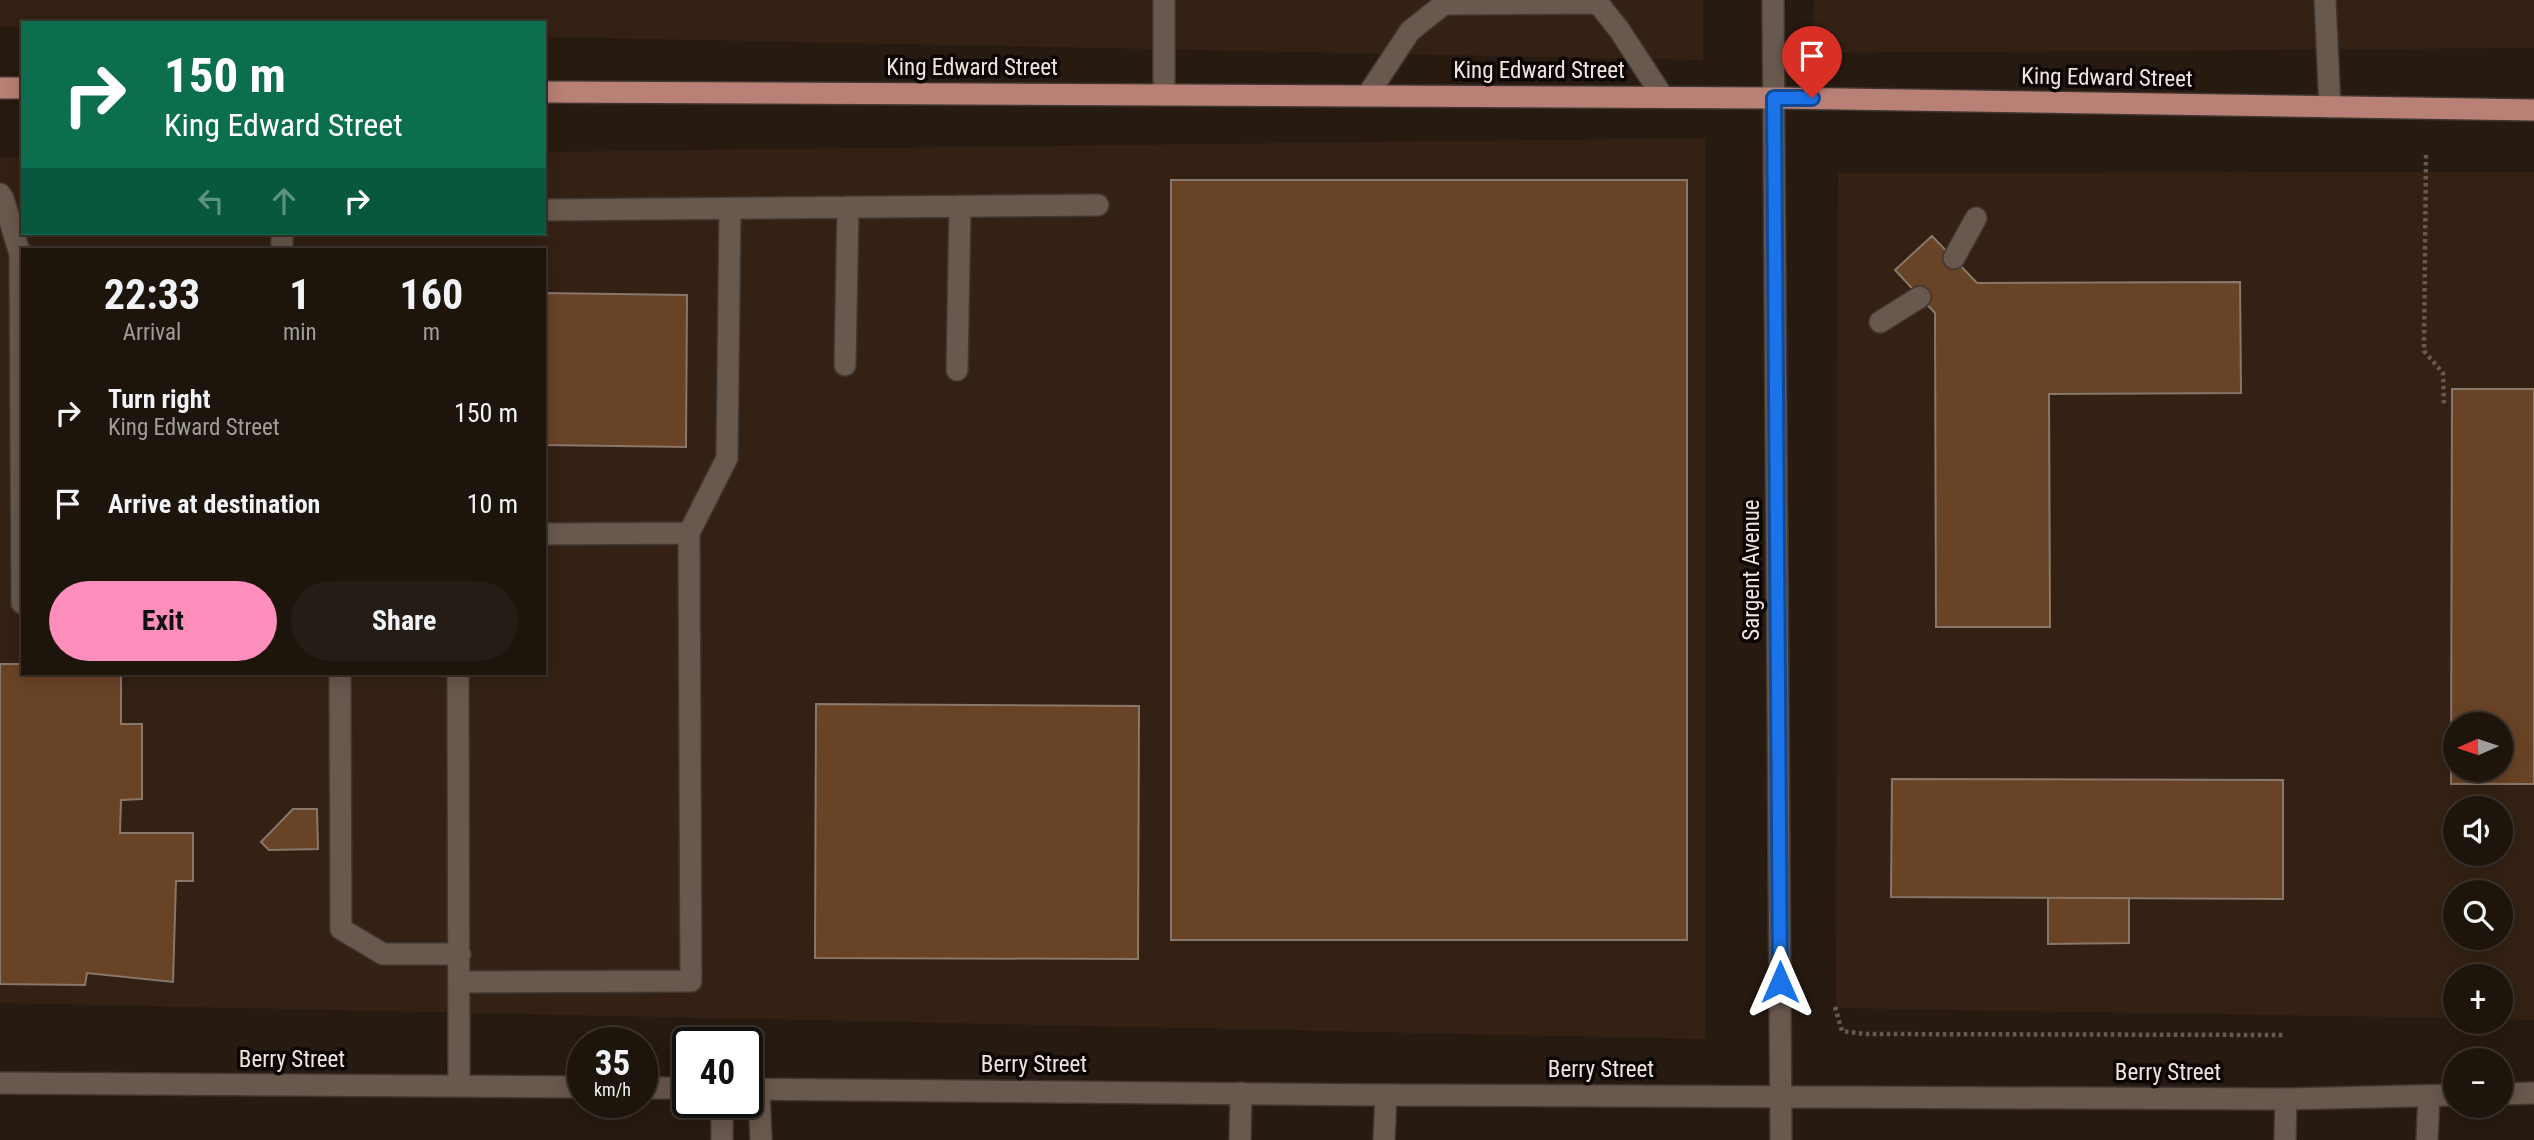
<!DOCTYPE html>
<meta charset="utf-8">
<style>
body{margin:0;font-family:"Roboto Condensed",sans-serif;background:#251d15;color:#f1f3f6;height:100vh;display:flex;flex-direction:column;font-size:26px;white-space:nowrap}
*{box-sizing:border-box;margin:0}
p{font-size:23px;color:#a09e9d}
.icon{flex:none;width:38px;height:38px;fill:none;stroke:currentColor;stroke-width:2;stroke-linecap:round;stroke-linejoin:round}
.map{position:relative;flex:1;overflow:hidden}
.panel{position:absolute;left:21px;top:248px;width:525px;height:427px;display:flex;flex-direction:column;background:#1d140c;border-radius:0px;box-shadow:0 4px 18px #0003,0 0 0 2px #3b332d}
.panel>*{flex:none}
.top-card{position:absolute;left:21px;top:21px;width:525px;height:214px;border-radius:0px;box-shadow:0 4px 18px #0003,0 0 0 2px #3b332d;background:#0b6e4f;color:#fff;overflow:hidden}
.needle{width:46px;rotate:267deg}
.controls{position:absolute;left:2443px;top:712px;display:grid;gap:14px}
.controls a{display:grid;place-items:center;width:70px;height:70px;border-radius:50%;background:#1d140c;box-shadow:0 4px 18px #0003,0 0 0 2px #3b332d;font-size:35px}
.speed{position:absolute;left:567px;top:1027px;display:flex;gap:14px;font-size:35px;font-weight:700;text-align:center}
.speed>*{display:grid;place-content:center;width:91px;height:91px;border-radius:50%;background:#1d140c;box-shadow:0 4px 18px #0003,0 0 0 2px #3b332d;line-height:1}
.speed small{font-size:18px;font-weight:400}
.speed .limit{border:4px solid #111;border-radius:10px;background:#fff;color:#111}
.pin{position:absolute;display:grid;place-items:center;width:60px;height:60px;color:#fff;margin:-72px -30px;border-radius:50% 50% 50% 0;rotate:-45deg;box-shadow:0 0 7px #0007}
.pin .icon{rotate:45deg}
.me{position:absolute;width:77px;margin:-38px;rotate:0deg;stroke-linejoin:round;filter:drop-shadow(0 0 5px #0008)}
.turn{display:flex;align-items:center;gap:24px;height:147px;padding:0 28px;font-size:32px}
.turn .icon{width:91px;height:91px;stroke-width:2.5}
.turn b{display:block;font-size:49px;line-height:60px}
.lanes{display:flex;align-items:center;height:66px;padding:0 28px;background:#0003;justify-content:center;gap:35px;direction:ltr}
.lanes .off{opacity:.35}
.eta{display:flex;justify-content:space-evenly;align-items:center;height:119px;text-align:center}
.eta b{font-size:42px;font-weight:700;line-height:49px}
.action{display:flex;gap:14px;margin-top:auto;padding:14px 28px}
.action a{flex:1;height:80px;border-radius:42px;background:#fe8ebc;color:#111;font-size:28px;font-weight:700;line-height:80px;text-align:center}
.action a+a{background:#251d15;color:#f1f3f6}
ul{padding:0;list-style:none}
li{display:flex;align-items:center;gap:21px;height:91px;padding:0 28px}
li div{flex:1}
li b{display:block;font-size:26px}
li em{font-style:normal}
.map>svg:first-child{display:block}
.built{fill:#342114;fill-rule:evenodd}
.building{fill:#694326;stroke:#88776b;stroke-width:2;fill-rule:evenodd}
.lines{fill:none;stroke-linecap:round;stroke-linejoin:round}
.lane-casing{stroke:#403631;stroke-width:24}
.secondary-casing{stroke:#403631;stroke-width:24}
.primary-casing{stroke:#403631;stroke-width:24}
.path{stroke:#655950;stroke-width:4.5;stroke-dasharray:3.5 3.5;stroke-linecap:butt}
.lane{stroke:#69584d;stroke-width:21}
.secondary{stroke:#69584d;stroke-width:21}
.primary{stroke:#b98075;stroke-width:21}
.route-casing{stroke:#114b97;stroke-width:18}
.route{stroke:#1a73e8;stroke-width:12}
.labels{text-anchor:middle;stroke-width:7;stroke-linejoin:round;paint-order:stroke}
.street-label{font-size:23px;fill:#eee4dd;stroke:#0b0604}
</style>
<div class="map">
<svg width="2534" height="1140" viewBox="0 0 2534 1140">
<rect width="100%" height="100%" fill="#271a10"/>
<path class="built" d="M0 0H1703V60L544 37V23H23V27L0 26Z
M1814 0H2534V48L1813 53Z
M1705 138V1039L0 1003V158H23V233H544V152ZM23 250H544V674H23Z
M2534 172V1020L2501 1019V976H2455V1018L1836 1008 1838 173ZM2455 724H2501V770H2455ZM2455 808H2501V854H2455ZM2455 892H2501V938H2455Z"/>
<path class="building" d="M1171 180H1687V940H1171Z
M1932 236 1977 283 2240 282 2241 393 2049 394 2050 627H1936L1935 313 1895 270Z
M544 293 687 295 686 447 544 445Z
M2452 389H2534V784H2451ZM2455 724H2501V770H2455Z
M0 664H23V674H121V724H142V799L121 800 120 833H193V881H176L173 982 87 973 85 985 0 984Z
M816 704 1139 706 1138 959 815 958Z
M1892 779 2283 780V899L1891 897Z
M293 809H317L318 849 269 850 261 842Z
M2048 898H2129V943L2048 944Z"/>
<g class="lines">
<defs>
<path id="lane" d="M1164 0V95
M2325 0 2330 107
M1367 96 1410 31 1444 4 1598 3 1620 31 1663 97
M0 194 3 198 20 254H23
M544 210 1098 205
M282 250V233
M20 254 22 603
M1954 258 1976 218
M1880 322 1920 297
M845 365 848 207
M957 370 960 206
M689 533 727 458 730 209
M340 674 341 929 383 954H460
M458 674 459 1086
M460 982 691 981 689 533 544 534
M759 1089 761 1140
M722 1102V1140
M1240 1140 1241 1093
M1384 1140 1386 1095
M2285 1140 2286 1099
M2427 1140 2429 1096"/>
<path id="secondary" d="M1773 0 1781 1140
M0 1083 583 1087
M642 1088H688
M747 1089 1386 1095 2286 1099 2455 1095
M2501 1094 2534 1093"/>
<path id="primary" d="M0 88H23
M544 92 1774 98 2534 110"/>
</defs>
<use href="#lane" class="lane-casing"/>
<use href="#secondary" class="secondary-casing"/>
<use href="#primary" class="primary-casing"/>
<path class="path" d="M2426 155 2424 351 2443 373 2444 404
M1835 1007 1842 1031 1864 1034 2284 1035"/>
<use href="#lane" class="lane"/>
<use href="#secondary" class="secondary"/>
<use href="#primary" class="primary"/>
</g>
<g class="lines">
<defs>
<path id="route" d="M1780 982 1774 98H1812"/>
</defs>
<use href="#route" class="route-casing"/>
<use href="#route" class="route"/>
</g>
<g class="labels">
<g class="street-label">
<text x="972" y="75">King Edward Street</text>
<text x="1539" y="78">King Edward Street</text>
<text transform="translate(2107 77) rotate(1)" y="8">King Edward Street</text>
<text transform="translate(1751 570) rotate(-90)" y="8">Sargent Avenue</text>
<text x="292" y="1067">Berry Street</text>
<text x="1034" y="1072">Berry Street</text>
<text x="1601" y="1077">Berry Street</text>
<text x="2168" y="1080">Berry Street</text>
</g>
</g>
</svg>
<div class="controls">
<a><svg class="needle" viewBox="-14 -14 28 28"><path d="M0-13l5 13h-10z" fill="#e53935"/><path d="M0 13l5-13h-10z" fill="#a09e9d"/></svg></a>
<a><svg class="icon" aria-label="sound" viewBox="0 0 24 24"><path d="M4 9h4l5-4v14l-5-4H4zM17 9q2 3 0 6"/></svg></a>
<a><svg class="icon" aria-label="search" viewBox="0 0 24 24"><circle cx="10" cy="10" r="6"/><path d="M15 15l6 6"/></svg></a>
<a>+</a>
<a>−</a>
</div>
<div class="speed"><div>35<small>km/h</small></div><div class="limit">40</div></div>
<div class="pin" style="left:1812px;top:98px;background:#d93025"><svg class="icon" aria-label="arrive" viewBox="0 0 24 24"><path d="M6 21V4h12l-3 4 3 4H6"/></svg></div>
<svg class="me" style="left:1780px;top:982px" viewBox="-20 -20 40 40"><path d="M0-17L14 15 0 8-14 15z" fill="#1a73e8" stroke="#fff" stroke-width="4"/></svg>
<div class="top-card">
<div class="turn"><svg class="icon" aria-label="right" viewBox="0 0 24 24"><path d="M7 20v-9h11M14 6l5 5-5 5"/></svg><div><b>150 m</b>King Edward Street</div></div>
<div class="lanes"><svg class="icon off" aria-label="left" viewBox="0 0 24 24"><path d="M17 20v-9H6M10 6l-5 5 5 5"/></svg><svg class="icon off" aria-label="ahead" viewBox="0 0 24 24"><path d="M12 20V5M6 11l6-6 6 6"/></svg><svg class="icon" aria-label="right" viewBox="0 0 24 24"><path d="M7 20v-9h11M14 6l5 5-5 5"/></svg></div>
</div>
<section class="panel">
<div class="eta">
<div><b>22:33</b><p>Arrival</p></div>
<div><b>1</b><p>min</p></div>
<div><b>160</b><p>m</p></div>
</div>
<ul>
<li><svg class="icon" aria-label="right" viewBox="0 0 24 24"><path d="M7 20v-9h11M14 6l5 5-5 5"/></svg><div><b>Turn right</b><p>King Edward Street</p></div><em>150 m</em></li>
<li><svg class="icon" aria-label="arrive" viewBox="0 0 24 24"><path d="M6 21V4h12l-3 4 3 4H6"/></svg><div><b>Arrive at destination</b></div><em>10 m</em></li>
</ul>
<div class="action"><a>Exit</a><a>Share</a></div>
</section>
</div>
